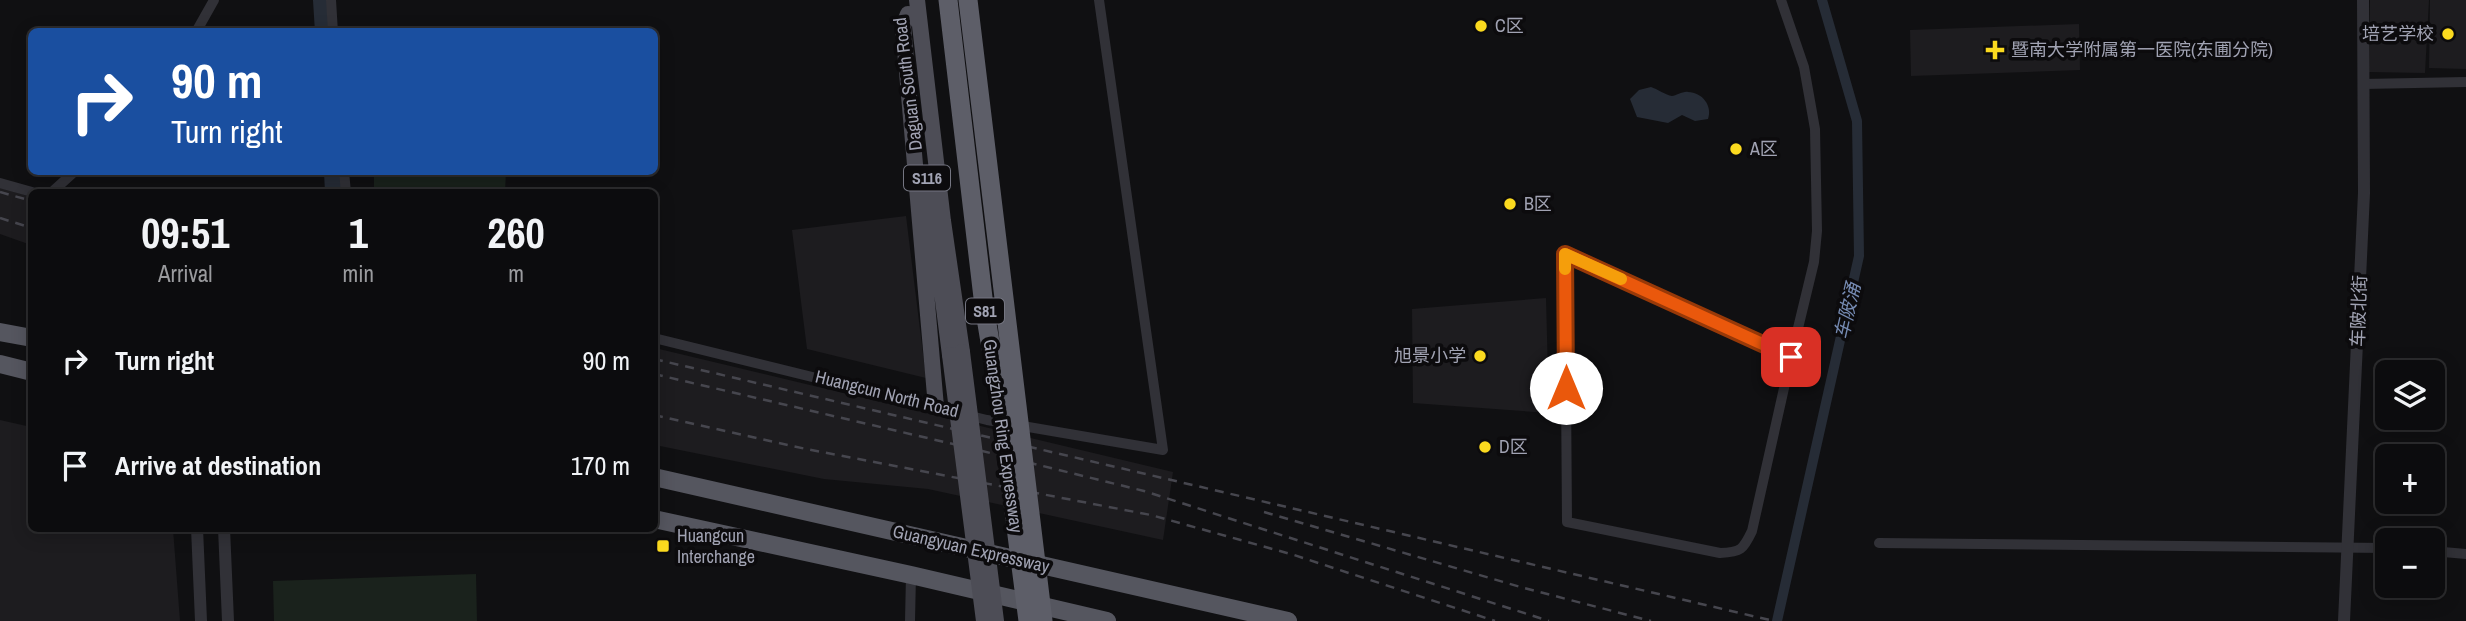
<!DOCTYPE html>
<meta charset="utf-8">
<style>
body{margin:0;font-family:"Archivo Narrow","Noto Sans SC",sans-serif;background:#1a1a1c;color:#f1f3f6;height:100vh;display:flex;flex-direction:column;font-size:26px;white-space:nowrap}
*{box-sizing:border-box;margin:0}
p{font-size:23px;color:#9a9b9e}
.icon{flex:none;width:38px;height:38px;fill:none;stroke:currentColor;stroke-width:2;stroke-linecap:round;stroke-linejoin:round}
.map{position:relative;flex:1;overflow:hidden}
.sheet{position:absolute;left:28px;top:189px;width:630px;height:343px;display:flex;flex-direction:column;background:#0c0c0e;border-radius:10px;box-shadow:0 4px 18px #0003,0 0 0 2px #2c2c2e}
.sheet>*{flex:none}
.guide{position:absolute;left:28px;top:28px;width:630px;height:147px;border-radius:10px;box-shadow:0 4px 18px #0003,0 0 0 2px #2c2c2e;background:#1a4fa0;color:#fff;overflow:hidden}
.buttons{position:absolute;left:2375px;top:360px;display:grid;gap:14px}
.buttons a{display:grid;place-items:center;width:70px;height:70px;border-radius:10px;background:#0c0c0e;box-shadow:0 4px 18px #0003,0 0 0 2px #2c2c2e;font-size:35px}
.pin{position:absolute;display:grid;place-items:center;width:60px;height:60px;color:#fff;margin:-30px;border-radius:14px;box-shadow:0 4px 10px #0006}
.me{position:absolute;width:77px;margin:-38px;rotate:0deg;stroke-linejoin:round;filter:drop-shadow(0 0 5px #0008)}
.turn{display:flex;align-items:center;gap:24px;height:147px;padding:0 28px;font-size:32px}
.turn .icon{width:91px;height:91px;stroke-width:2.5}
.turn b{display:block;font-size:49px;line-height:60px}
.eta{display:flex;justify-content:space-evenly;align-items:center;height:119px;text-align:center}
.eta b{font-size:42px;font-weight:700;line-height:49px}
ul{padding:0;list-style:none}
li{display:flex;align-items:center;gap:21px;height:105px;padding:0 28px}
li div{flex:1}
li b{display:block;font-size:26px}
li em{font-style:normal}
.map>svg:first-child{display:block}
.built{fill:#1d1c1f}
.green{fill:#1a221c}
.water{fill:#262c36}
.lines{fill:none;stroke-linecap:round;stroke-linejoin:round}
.canal{stroke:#262c36;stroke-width:10}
.river{stroke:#262c36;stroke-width:18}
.minor{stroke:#313137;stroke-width:10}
.tertiary{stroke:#313137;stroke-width:12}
.primary{stroke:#4d4d56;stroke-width:16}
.trunk{stroke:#55565f;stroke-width:18}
.rail{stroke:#46464e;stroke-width:2.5;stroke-dasharray:9 7;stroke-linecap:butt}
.primary-bridge{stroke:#4d4d56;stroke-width:16}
.motorway-bridge{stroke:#5d5e68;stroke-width:19}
.route-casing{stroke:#983908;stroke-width:18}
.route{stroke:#ea580c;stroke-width:12}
.slow{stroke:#f59e0b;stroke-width:12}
.poi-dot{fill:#fbda1f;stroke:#0c0b0d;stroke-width:2.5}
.labels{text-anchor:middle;stroke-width:7;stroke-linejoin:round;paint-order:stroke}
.shield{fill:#0c0b0d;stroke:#747581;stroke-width:2}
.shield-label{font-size:16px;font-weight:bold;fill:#a1a3b3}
.poi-label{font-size:18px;fill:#a1a3b3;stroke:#0c0b0d;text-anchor:start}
.street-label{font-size:18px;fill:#a1a3b3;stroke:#0c0b0d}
.water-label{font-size:19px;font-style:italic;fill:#758ab1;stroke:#0c0b0d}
</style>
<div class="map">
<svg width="2466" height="621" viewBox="0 0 2466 621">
<rect width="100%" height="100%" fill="#101012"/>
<path class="built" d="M2370 0H2429L2425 73 2369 72Z
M2430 0H2466V69L2429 68Z
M2079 24 2080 70 1911 76 1910 30Z
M0 187 31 197V245L0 234Z
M906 216 926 378 807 349 792 230Z
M1546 298 1549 413 1413 403 1412 309Z
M655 348 1173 472 1163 540 928 489 824 479 655 445Z
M0 420 31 427 32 528 173 529 180 621H0Z"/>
<path class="green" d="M374 172H506L505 192H374Z
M476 574 477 621H274L273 581Z"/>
<path class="water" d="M1651 87C1657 89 1666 95 1672 96 1676 96 1683 91 1688 92 1702 92 1713 106 1708 119L1695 121 1682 115 1668 123 1637 117 1630 99 1639 90Z"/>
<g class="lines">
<path class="canal" d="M1777 621 1859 256 1857 121 1822 0"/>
<path class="river" d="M322 0 324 32
M333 172 334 192"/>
<path class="minor" d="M331 0 333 32
M1781 0 1804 67 1815 129 1817 231 1814 262 1791 357
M196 32 214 0
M2363 84 2466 82
M344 172 346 192
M0 183 32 192
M52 192 74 172
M1565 254 1791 357 1752 531C1743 550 1741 552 1720 553L1567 522Z
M654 338 987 420 1163 450 1099 0
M1879 543 2387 548
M2432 551 2466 554
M910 621 911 575"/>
<path class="tertiary" d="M197 528 201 621
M224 528 228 621
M2344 621 2364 193 2363 0"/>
<path class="primary" d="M917 0 943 221 962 352
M908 14 903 26 936 407
M928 183 950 355"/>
<path class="trunk" d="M0 332 32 338
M0 364 32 372
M654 477 1288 621
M654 519 911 575 1107 621"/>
<path class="rail" d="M0 192 32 201
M0 218 32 228
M654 359 1774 621
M654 374 970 448 1144 491 1549 621
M654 415 806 449 1151 515 1294 555 1495 621
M1264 512 1524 588 1651 621"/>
<path class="primary-bridge" d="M962 352 996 621
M950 355 984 621"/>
<path class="motorway-bridge" d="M948 0 984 306 1000 402 1028 621
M968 0 1043 621"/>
</g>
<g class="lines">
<defs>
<path id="route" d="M1566 388 1565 254 1791 357"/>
</defs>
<use href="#route" class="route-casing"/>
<use href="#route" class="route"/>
<path class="slow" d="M1565 269V254L1621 279"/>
</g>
<g class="poi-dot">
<circle cx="1481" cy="26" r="7"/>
<circle cx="2448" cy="34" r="7"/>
<path d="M1991.5 39.5h7v7h7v7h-7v7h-7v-7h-7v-7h7z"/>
<circle cx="1736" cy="149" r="7"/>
<circle cx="1510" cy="204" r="7"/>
<circle cx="1480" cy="356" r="7"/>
<circle cx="1485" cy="447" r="7"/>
<rect x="656" y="539" width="14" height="14" rx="3.5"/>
</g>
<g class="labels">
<g class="shield">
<rect x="904" y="165.5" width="46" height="25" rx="5"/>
<rect x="966" y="298.5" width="38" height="25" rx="5"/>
</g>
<g class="shield-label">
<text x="927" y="184">S116</text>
<text x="985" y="317">S81</text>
</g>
<g class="poi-label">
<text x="1495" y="32">C区</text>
<text x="2434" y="40" text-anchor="end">培艺学校</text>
<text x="2011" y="56">暨南大学附属第一医院(东圃分院)</text>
<text x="1750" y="155">A区</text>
<text x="1524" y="210">B区</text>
<text x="1466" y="362" text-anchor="end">旭景小学</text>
<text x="1499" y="453">D区</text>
<text x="677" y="542">Huangcun<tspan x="677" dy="21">Interchange</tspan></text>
</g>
<g class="street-label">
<text transform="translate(908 84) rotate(-97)" y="6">Daguan South Road</text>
<text transform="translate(2359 311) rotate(-88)" y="6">车陂北街</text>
<text transform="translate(887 394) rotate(14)" y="6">Huangcun North Road</text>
<text transform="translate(1003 436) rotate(82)" y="6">Guangzhou Ring Expressway</text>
<text transform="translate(971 549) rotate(13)" y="6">Guangyuan Expressway</text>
</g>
<g class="water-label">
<text transform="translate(1847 311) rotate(-77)" y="7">车陂涌</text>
</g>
</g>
</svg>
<div class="buttons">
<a><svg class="icon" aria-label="layers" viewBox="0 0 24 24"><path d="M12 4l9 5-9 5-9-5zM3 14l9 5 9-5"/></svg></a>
<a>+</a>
<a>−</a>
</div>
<div class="pin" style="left:1791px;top:357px;background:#d93025"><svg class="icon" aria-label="arrive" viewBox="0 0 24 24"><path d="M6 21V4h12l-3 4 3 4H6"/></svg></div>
<svg class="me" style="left:1566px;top:388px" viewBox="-20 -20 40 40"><circle r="19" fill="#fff"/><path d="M0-13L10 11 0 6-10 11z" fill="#ea580c"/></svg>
<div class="guide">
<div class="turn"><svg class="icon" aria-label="right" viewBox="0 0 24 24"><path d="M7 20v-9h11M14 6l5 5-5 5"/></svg><div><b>90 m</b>Turn right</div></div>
</div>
<section class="sheet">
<div class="eta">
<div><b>09:51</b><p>Arrival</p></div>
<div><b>1</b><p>min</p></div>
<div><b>260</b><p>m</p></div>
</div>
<ul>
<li><svg class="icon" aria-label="right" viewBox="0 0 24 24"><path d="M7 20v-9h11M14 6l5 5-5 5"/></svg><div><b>Turn right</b></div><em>90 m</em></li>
<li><svg class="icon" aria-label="arrive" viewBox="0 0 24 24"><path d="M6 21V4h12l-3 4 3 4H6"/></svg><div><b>Arrive at destination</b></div><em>170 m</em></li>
</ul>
</section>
</div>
